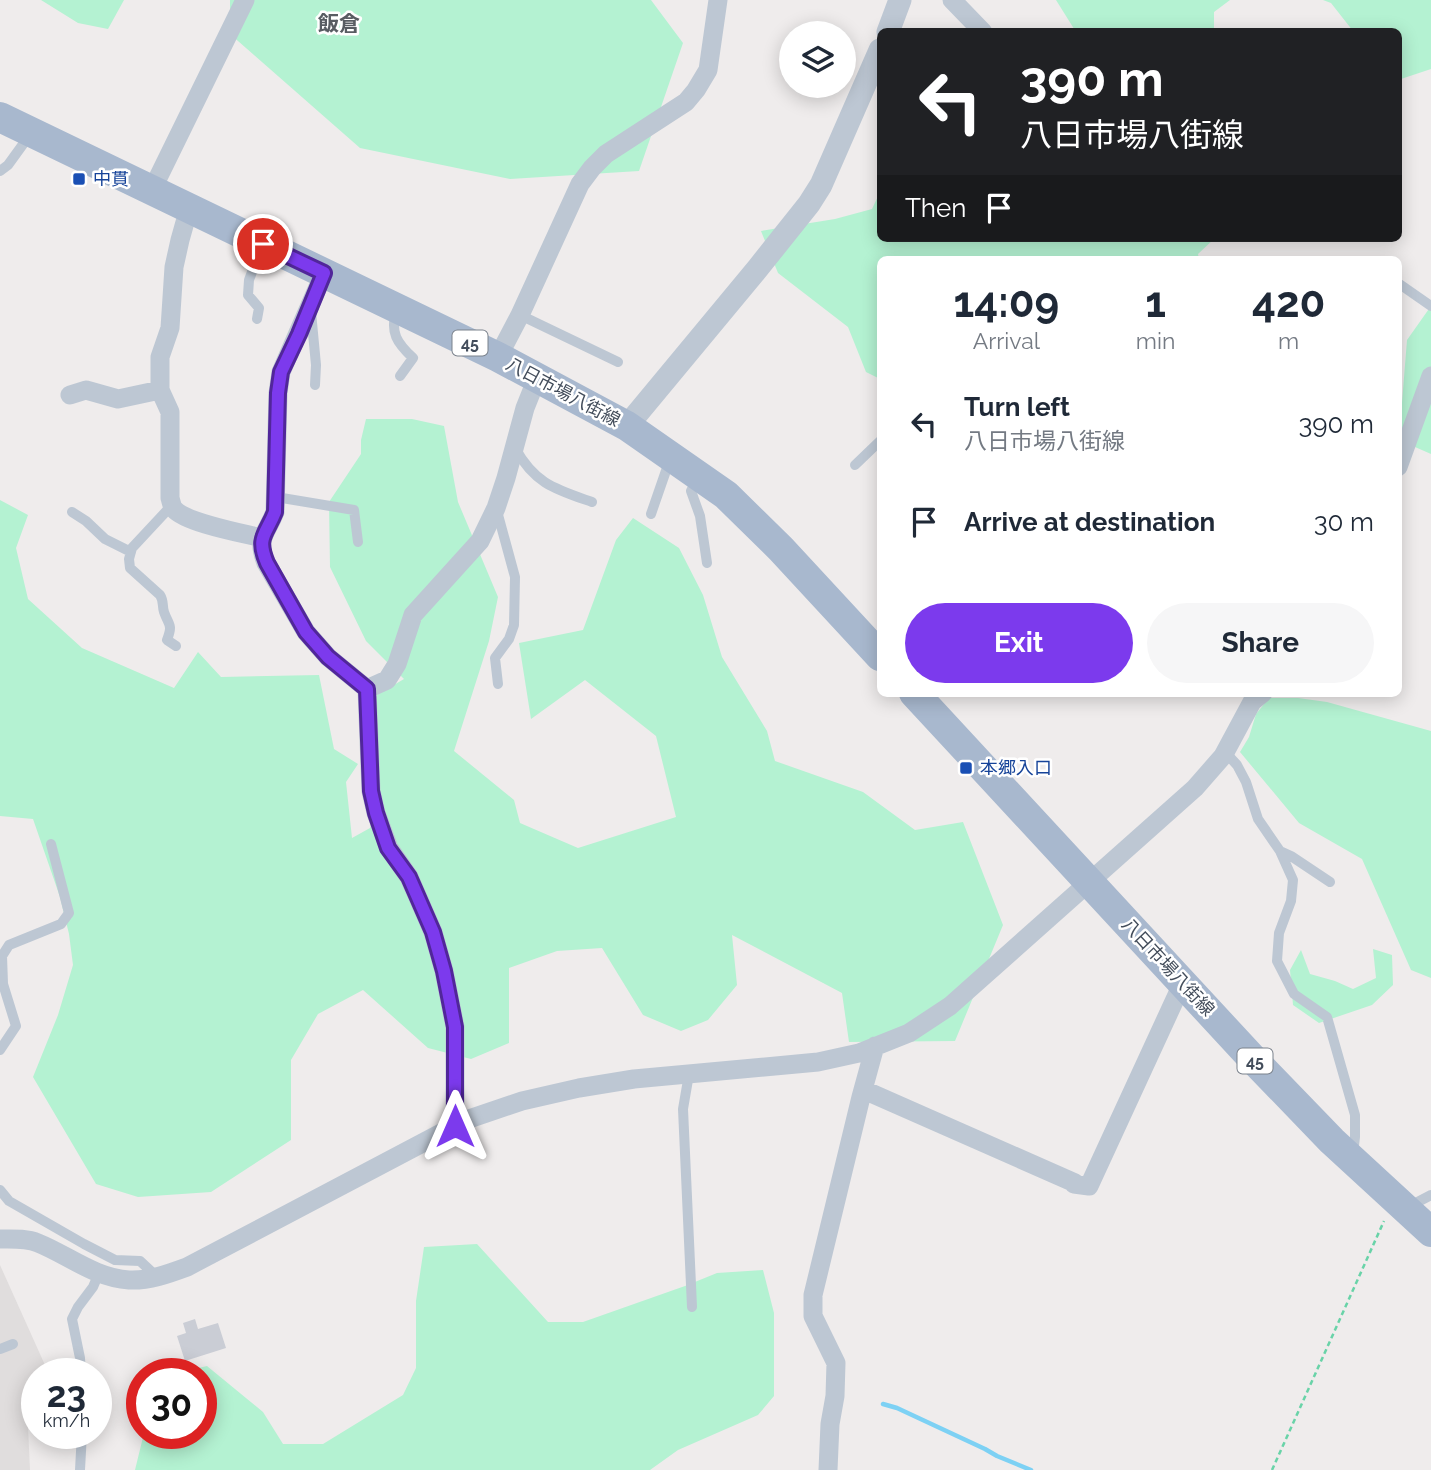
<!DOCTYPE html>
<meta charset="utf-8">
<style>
body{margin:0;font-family:Raleway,"Noto Sans JP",sans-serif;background:#f6f6f7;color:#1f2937;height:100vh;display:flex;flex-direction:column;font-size:26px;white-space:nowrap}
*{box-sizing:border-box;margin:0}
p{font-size:23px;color:#747a83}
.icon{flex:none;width:38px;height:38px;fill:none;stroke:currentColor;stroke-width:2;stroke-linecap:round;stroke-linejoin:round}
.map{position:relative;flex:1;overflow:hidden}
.details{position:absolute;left:877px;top:256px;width:525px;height:441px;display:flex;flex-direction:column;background:#fff;border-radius:10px;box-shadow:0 4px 18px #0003}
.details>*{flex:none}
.hud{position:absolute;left:877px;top:28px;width:525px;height:214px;border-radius:10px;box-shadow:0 4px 18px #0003;background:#202124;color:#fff;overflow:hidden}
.tools{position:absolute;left:779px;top:21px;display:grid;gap:14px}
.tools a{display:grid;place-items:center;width:77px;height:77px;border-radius:50%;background:#fff;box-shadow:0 4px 18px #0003;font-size:35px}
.speed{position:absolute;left:21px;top:1358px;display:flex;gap:14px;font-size:35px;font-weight:700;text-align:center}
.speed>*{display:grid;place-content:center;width:91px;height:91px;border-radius:50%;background:#fff;box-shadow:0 4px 18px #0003;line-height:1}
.speed small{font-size:18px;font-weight:400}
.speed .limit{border:10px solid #d22;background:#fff;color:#111}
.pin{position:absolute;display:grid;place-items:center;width:60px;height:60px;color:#fff;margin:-30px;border:4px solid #fff;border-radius:50%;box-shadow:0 2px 7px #0007}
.me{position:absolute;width:77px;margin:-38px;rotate:0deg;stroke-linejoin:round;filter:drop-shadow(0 0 5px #0008)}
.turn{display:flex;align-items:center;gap:24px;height:147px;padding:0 28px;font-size:32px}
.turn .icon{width:91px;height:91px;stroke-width:2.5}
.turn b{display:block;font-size:49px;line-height:60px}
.then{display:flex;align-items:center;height:66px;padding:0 28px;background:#0003;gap:14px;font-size:26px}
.eta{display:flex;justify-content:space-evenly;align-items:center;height:119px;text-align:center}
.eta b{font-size:42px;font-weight:700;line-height:49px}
.primary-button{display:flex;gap:14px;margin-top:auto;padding:14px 28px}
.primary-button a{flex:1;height:80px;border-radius:42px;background:#7c3aed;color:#fff;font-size:28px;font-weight:700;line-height:80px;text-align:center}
.primary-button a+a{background:#f6f6f7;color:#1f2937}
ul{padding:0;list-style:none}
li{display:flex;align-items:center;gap:21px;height:98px;padding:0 28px}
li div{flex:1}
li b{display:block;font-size:26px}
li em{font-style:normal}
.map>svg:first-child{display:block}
.education{fill:#e0dddd}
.green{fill:#b4f2d2}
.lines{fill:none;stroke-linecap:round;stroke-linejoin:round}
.stream{stroke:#7dd1f4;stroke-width:4.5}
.building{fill:#cacdd5}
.path{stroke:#69d3a8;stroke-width:2.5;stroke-dasharray:5 3.5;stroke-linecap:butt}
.service{stroke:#bdc7d3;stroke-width:10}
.minor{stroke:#bdc7d3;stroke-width:19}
.tertiary{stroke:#bdc7d3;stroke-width:23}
.primary{stroke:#a8b8ce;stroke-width:30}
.route-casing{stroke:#51269a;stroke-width:18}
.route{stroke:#7c3aed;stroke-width:12}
.transit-dot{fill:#1a4fb4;stroke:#fff;stroke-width:2.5}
.labels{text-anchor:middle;stroke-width:5;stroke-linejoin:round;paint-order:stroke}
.shield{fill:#fff;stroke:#7b828c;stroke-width:2}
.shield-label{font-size:16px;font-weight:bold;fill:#434d5b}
.transit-label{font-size:18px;fill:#164399;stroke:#fff;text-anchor:start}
.street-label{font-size:18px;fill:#434d5b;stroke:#fff}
.quarter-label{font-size:21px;font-weight:bold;fill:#585c62;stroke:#fff}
</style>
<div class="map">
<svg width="1431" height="1470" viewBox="0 0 1431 1470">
<rect width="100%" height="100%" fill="#efecec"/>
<path class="education" d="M0 1265 49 1374H37V1381L26 1383 30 1470H0Z"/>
<path class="green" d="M41 0H124L108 29 78 23Z
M230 0H651L683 43 639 171 510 179 360 148 230 34Z
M1056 0H1230L1214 12V31L1076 32Z
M1323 0H1431V69L1398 80V32L1353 31 1331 3Z
M880 192V238H1215L1198 254 1199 259H880V379L866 372 848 327 778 273 761 231 835 219 872 209Z
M1431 306V454L1399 440 1407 340Z
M366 419H412L444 426 458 502 498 597 489 641 454 751 514 800 520 823 578 848 676 817 656 736 585 680 531 719 519 643 583 630 616 540 633 518 679 548 703 595 722 657 767 731 775 761 863 792 915 830 963 822 1003 925 955 1041 849 1042 842 993 732 935 737 985 708 1020 681 1031 643 1015 602 948 557 951 509 968V1043L471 1059 428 1048 363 990 318 1014 291 1060V1140L211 1192 138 1197 96 1184 33 1077 58 1015 73 965 69 934 60 897 33 819 0 816V500L28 515 16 548 28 599 82 648 174 688 198 652 221 677 319 675 334 749 358 764 346 782 352 838 370 828 379 784 375 696 404 679 366 641 330 567 329 502 361 454V440Z
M1269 698H1298L1327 702 1431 731V978L1411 970 1362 859 1299 823 1240 752 1249 737 1256 714Z
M1373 949 1392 955 1393 985 1372 1005 1319 1023 1293 1005 1290 970 1301 950 1310 974 1335 981 1353 989 1376 978Z
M477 1244 548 1322H583L685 1286 717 1273 763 1270 774 1313V1396L758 1415 678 1450 650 1470H135L144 1433H201V1374H180L182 1372 207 1366 263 1412 283 1444H323L403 1395 416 1368V1301L424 1247Z"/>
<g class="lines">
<path class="stream" d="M883 1404 897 1408 985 1449 997 1456 1031 1470"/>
</g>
<path class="building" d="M195 1319 198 1329 218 1323 226 1348 185 1361 177 1336 186 1333 183 1323Z"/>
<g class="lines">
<path class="path" d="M1272 1470 1384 1221"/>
<path class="service" d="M0 171 8 165 29 136
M1398 283 1431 306
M396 311C390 333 397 343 413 358L400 376
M311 312 316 365 315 385
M520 315 618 362
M257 319 259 308 248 295 249 280 262 245
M515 448C535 484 555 489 592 502
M855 465 880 441
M697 479 691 491 700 516 707 563
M276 497 354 510 358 542
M172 505 132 548 129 559 130 568 160 595C164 601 162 606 164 612 169 626 173 624 167 640L176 646
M497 511 515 577 514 625 509 639 495 658 498 684
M72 512 86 521 105 539 131 552
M651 514 669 462
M1225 752 1237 765 1246 782 1258 819 1280 851 1293 880 1291 901 1279 933 1277 961 1294 994 1327 1017 1355 1115V1137L1353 1154
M1280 851 1291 856 1330 882
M0 1050 16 1026 3 984 2 956 9 945 61 924 69 913 51 844
M689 1074 683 1109 692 1307
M0 1190 9 1201 84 1244 115 1260 140 1261 155 1275
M1410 1206 1431 1195
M0 1349 13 1344
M81 1374 80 1358 72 1319 78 1307 93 1287 99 1273
M80 1470 82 1433"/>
<path class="minor" d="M952 0 983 32
M152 190 245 0
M189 208 180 240 174 267 170 328 160 357V390L170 412V498C171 501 172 507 174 509 186 523 242 533 262 538
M324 273 281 372 278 393 275 512C266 535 256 537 266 563L306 632 328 657 367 689 371 791 376 813 389 848 409 877 433 932 444 971 455 1027V1126
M498 357 520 315 580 184 592 168 606 154 686 102 696 90 708 70 718 0
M70 395 86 390 118 399 160 390
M1398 467 1431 376
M367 689 387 680 397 664 413 615 480 541 496 508 506 478 525 408 537 378
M864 1090 1075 1183 1074 1184 1089 1186 1183 982
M0 1239C12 1239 26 1238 38 1243 68 1255 95 1278 129 1280 149 1281 168 1274 187 1267L466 1120 522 1101 579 1088 634 1079 818 1062 859 1053 909 1033 950 1006 1195 788 1223 756 1252 702 1263 693
M828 1470 830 1424 835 1396 836 1363 813 1316V1295L861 1097 875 1046"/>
<path class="tertiary" d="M888 32 900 0
M627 426 758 268 809 204 821 185 880 50"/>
<path class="primary" d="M0 117 498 357 627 426 726 495 781 549 880 656
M914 693 1250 1056 1332 1141 1431 1232"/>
</g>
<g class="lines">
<defs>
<path id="route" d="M263 244 324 273 299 334 281 372 278 393 275 512C266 535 256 537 267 563L306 632 328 657 367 689 371 791 376 813 388 848 409 877 433 932 444 971 455 1027V1126"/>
</defs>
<use href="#route" class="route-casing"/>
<use href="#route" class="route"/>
</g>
<g class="transit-dot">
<rect x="72" y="172" width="14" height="14" rx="3.5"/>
<rect x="959" y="761" width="14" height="14" rx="3.5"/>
</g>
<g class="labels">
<g class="shield">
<rect x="452.5" y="330.5" width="35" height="25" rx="5"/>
<rect x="1237.5" y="1048.5" width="35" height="25" rx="5"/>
</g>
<g class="shield-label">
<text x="470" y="349">45</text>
<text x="1255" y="1067">45</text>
</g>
<g class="transit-label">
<text x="93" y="185">中貫</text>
<text x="980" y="774">本郷入口</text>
</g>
<g class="street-label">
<text transform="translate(563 392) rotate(28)" y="6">八日市場八街線</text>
<text transform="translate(1168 967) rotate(47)" y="6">八日市場八街線</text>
</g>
<g class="quarter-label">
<text x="339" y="31">飯倉</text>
</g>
</g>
</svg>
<div class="tools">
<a><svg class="icon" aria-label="layers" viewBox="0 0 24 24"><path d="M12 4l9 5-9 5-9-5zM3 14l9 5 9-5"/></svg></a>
</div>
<div class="speed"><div>23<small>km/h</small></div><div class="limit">30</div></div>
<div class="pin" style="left:263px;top:244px;background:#d93025"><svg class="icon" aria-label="arrive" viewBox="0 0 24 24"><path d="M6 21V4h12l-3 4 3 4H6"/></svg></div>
<svg class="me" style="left:455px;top:1126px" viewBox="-20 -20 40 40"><path d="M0-17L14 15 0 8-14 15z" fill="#7c3aed" stroke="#fff" stroke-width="4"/></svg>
<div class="hud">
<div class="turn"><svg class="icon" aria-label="left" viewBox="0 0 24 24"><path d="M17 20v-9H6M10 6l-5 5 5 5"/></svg><div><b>390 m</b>八日市場八街線</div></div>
<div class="then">Then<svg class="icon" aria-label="arrive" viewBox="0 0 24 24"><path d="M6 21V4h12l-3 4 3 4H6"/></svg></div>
</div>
<section class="details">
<div class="eta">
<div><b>14:09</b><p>Arrival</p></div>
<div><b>1</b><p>min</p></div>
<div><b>420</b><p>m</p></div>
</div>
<ul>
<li><svg class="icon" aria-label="left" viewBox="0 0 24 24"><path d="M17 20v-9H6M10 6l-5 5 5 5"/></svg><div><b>Turn left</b><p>八日市場八街線</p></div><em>390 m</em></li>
<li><svg class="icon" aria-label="arrive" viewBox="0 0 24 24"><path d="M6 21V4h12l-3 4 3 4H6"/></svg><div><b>Arrive at destination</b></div><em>30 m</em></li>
</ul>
<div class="primary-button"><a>Exit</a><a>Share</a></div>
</section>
</div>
